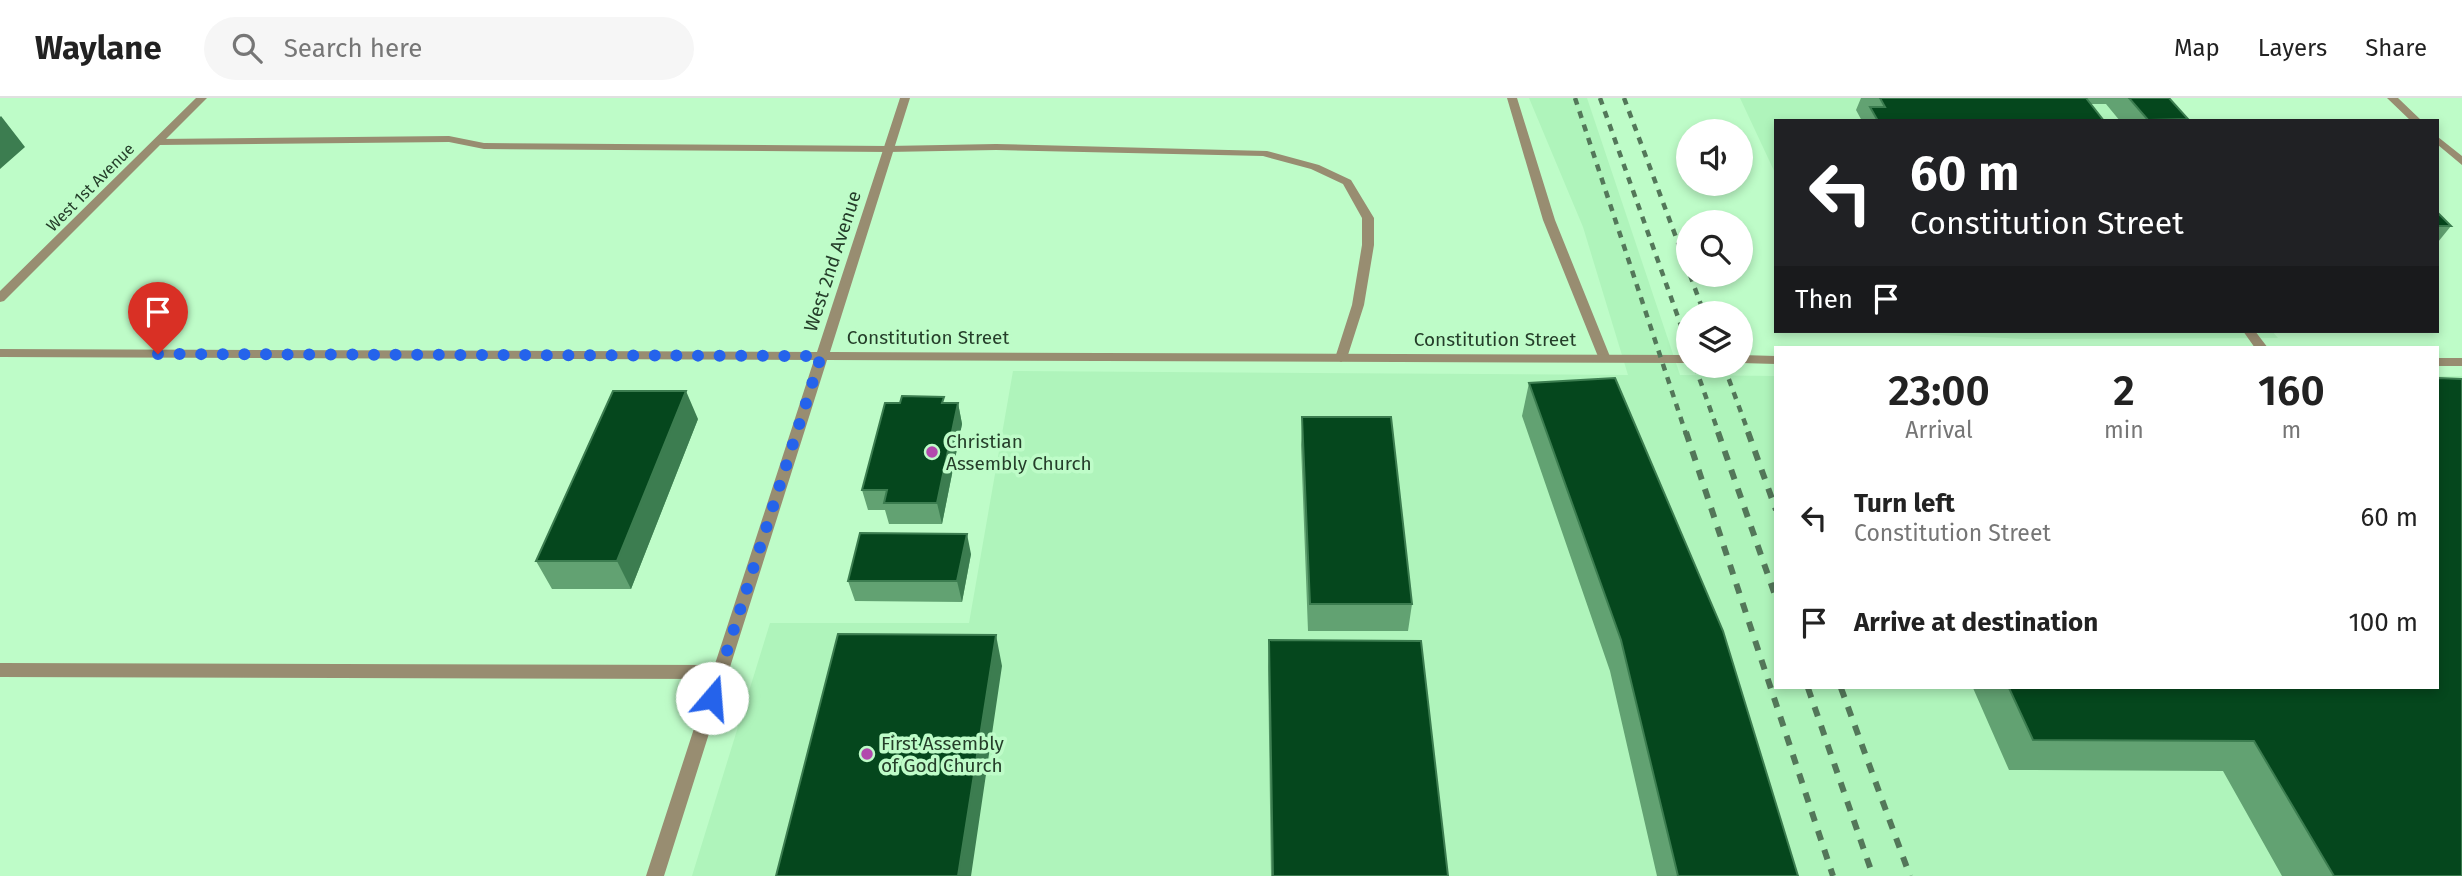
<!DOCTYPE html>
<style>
body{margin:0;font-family:"Fira Sans",sans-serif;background:#f6f6f6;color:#222;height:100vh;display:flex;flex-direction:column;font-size:26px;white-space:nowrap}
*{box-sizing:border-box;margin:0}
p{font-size:23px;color:#767676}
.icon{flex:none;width:38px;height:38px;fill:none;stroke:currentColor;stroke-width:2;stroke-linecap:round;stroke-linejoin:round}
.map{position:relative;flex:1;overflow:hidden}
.details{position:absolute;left:1774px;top:248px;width:665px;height:343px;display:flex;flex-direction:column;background:#fff;border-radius:0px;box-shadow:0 4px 10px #0003}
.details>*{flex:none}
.guide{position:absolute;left:1774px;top:21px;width:665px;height:214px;border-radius:0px;box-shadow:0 4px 10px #0003;background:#202124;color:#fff;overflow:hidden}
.controls{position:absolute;left:1676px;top:21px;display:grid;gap:14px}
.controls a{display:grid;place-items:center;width:77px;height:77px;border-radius:50%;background:#fff;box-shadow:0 4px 10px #0003;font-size:35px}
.pin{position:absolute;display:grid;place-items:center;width:60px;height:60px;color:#fff;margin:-72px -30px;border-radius:50% 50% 50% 0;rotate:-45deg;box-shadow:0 0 7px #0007}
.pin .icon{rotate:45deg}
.me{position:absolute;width:77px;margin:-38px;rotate:18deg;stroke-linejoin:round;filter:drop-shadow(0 0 5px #0008)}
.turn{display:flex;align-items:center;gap:24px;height:147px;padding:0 21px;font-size:32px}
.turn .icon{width:91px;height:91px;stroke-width:2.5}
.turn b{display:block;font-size:49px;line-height:60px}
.then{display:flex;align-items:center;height:66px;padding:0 21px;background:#0003;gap:14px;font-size:26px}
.eta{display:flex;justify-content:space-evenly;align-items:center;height:119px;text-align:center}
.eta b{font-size:42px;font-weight:600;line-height:49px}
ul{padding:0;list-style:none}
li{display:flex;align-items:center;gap:21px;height:105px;padding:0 21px}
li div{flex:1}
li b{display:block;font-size:26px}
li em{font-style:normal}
header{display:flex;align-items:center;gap:42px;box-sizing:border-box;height:98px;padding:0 35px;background:#fff;border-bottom:2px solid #e0e0e0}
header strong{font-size:33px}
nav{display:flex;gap:38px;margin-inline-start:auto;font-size:24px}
.search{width:490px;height:63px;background:#f6f6f6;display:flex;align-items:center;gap:18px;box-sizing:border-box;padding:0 24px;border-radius:38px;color:#767676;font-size:26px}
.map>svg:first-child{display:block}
.built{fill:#aff4bb}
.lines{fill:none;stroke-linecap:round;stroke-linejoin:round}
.service{fill:#988d71;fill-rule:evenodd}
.minor{fill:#988d71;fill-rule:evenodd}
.tertiary{fill:#988d71;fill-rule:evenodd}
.rail-far1{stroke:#537759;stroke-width:4.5;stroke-dasharray:7 7;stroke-linecap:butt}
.rail{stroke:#537759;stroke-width:6;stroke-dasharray:10 10;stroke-linecap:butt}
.wall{fill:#62a272}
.shaded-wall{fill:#3c7d50}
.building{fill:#05471d;stroke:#3c7d50;stroke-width:2}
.route{stroke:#2563eb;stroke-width:12;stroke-dasharray:0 21.6}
.poi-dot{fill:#b24aad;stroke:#befcc8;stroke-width:2.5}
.labels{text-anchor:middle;stroke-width:7;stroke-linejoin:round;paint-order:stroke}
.far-street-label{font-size:16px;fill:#253e2a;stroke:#befcc8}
.street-label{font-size:19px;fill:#253e2a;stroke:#befcc8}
.poi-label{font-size:19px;fill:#253e2a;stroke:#befcc8;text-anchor:start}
</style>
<header>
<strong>Waylane</strong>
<div class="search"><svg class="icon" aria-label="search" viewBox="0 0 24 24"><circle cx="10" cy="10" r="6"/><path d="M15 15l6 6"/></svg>Search here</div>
<nav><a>Map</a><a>Layers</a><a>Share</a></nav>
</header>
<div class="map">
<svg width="2462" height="778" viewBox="0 0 2462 778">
<rect width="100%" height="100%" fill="#befcc8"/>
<path class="built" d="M1529 0H1587L1680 277 1776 278V590H2438V278H2462V778H692L770 525H969L1013 273 1628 277 1583 129Z
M1740 0H2166L2186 23H1776V77Z
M1849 233H2272L2278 240 2027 241Z"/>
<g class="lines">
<path class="service" d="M1507 0H1517L1555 122 1611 261 1610 264H1600L1599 261 1543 122Z
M449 38 484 45 888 48 996 46 1267 53 1319 67 1351 82 1374 120V147L1364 207 1347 260 1341 264 1335 260 1352 207 1362 147V120L1343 86 1311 71 1263 58 996 52 888 54 484 51 449 44 158 47 153 44 158 41Z
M0 565 720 567 726 569 728 574 726 579 720 581 0 579Z"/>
<path class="minor" d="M196 0H207L4 203 0 204V193Z
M900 0H910L830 254 1689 257V265L827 262 664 778H646L814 262 0 259V251L817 254Z
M2243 233H2255L2268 250H2255Z
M1741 257 1776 258V266L1741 265Z
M2438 260H2462V268H2438Z"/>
<path class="tertiary" d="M2387 0H2398L2422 23H2411Z
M2438 39 2462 58V67L2438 47Z"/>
<path class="rail-far1" d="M1575 0 1686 336
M1600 0 1689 250
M1624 0 1689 174
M1690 177 1704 215
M1695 268 1719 336
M1724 268 1749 336"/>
<path class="rail" d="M1686 334 1833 778
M1718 334 1776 500
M1748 334 1776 412
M1808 590 1873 778
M1841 590 1910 778"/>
</g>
<path class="wall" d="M1861 0H2169L2188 21V23H2120L2106 6H2090L2104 23H1862L1856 12Z
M2438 115 2451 128 2438 144Z
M1529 285 1798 778H1657L1610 573 1522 318Z
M945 305H958L962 326 942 426H889L885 412H868L862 392Z
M1302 319 1412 506 1408 533H1308L1301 347Z
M698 321 631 491H552L536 463Z
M971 456 962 504 855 503 848 483Z
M1269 542 1448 778H1271L1268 569Z
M1973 590H2438L2462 778H2282L2223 673 2009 672Z"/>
<path class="shaded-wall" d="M1 18 25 49 0 71V19Z
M686 293 698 321 631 491 617 463Z
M958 305 962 326 942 426 937 405Z
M967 436 971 456 962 504 957 483Z
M996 537 1002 568 971 778H958Z"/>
<path class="building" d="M1880 0H2086L2104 23H1878L1870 9H1885Z
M2129 0H2169L2188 21 2148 22Z
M2438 115 2451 128H2438Z
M1615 280 1723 533 1798 778H1678L1621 542 1529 285Z
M2438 280 2462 281V778H2334L2254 643 2033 642 2009 590H2438Z
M613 293H686L617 463H536Z
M902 298 944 299 942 305H958L937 405H884L887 392H862L885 305H900Z
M1302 319H1391L1412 506H1310Z
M860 435 967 436 957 483H848Z
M838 536 996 537 958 778H776Z
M1269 542 1421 543 1448 778H1273Z"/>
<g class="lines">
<path class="route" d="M158 256 821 258 712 600"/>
</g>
<g class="poi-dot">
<circle cx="932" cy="354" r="7"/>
<circle cx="867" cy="656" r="7"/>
</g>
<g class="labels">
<g class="far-street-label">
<text transform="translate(90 89) rotate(-45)" y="6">West 1st Avenue</text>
</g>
<g class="street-label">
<text transform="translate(832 163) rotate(-72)" y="7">West 2nd Avenue</text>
<text x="928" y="246">Constitution Street</text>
<text x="1495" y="248">Constitution Street</text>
</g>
<g class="poi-label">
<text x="946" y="350">Christian<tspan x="946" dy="22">Assembly Church</tspan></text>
<text x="881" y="652">First Assembly<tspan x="881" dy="22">of God Church</tspan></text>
</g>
</g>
</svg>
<div class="controls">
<a><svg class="icon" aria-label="sound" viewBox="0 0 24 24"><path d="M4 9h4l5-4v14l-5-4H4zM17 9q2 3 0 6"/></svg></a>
<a><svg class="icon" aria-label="search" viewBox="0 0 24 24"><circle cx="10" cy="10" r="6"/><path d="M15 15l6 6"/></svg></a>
<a><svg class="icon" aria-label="layers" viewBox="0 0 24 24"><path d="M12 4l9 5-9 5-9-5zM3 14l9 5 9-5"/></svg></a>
</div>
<div class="pin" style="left:158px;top:256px;background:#d93025"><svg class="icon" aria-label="arrive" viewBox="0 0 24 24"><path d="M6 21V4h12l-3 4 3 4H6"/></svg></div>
<svg class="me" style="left:712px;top:600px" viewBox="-20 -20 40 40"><circle r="19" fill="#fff"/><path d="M0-13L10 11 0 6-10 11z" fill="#2563eb"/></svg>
<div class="guide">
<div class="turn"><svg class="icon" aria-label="left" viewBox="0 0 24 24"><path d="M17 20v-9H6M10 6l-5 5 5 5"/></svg><div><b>60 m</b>Constitution Street</div></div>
<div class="then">Then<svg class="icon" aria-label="arrive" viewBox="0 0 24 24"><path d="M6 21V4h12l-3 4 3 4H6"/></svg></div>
</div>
<section class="details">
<div class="eta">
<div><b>23:00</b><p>Arrival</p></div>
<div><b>2</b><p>min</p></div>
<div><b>160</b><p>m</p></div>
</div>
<ul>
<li><svg class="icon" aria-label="left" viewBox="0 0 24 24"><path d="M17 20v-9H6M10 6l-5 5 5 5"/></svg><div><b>Turn left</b><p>Constitution Street</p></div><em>60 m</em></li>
<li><svg class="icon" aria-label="arrive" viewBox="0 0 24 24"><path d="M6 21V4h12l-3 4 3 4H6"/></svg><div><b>Arrive at destination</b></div><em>100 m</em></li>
</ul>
</section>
</div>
